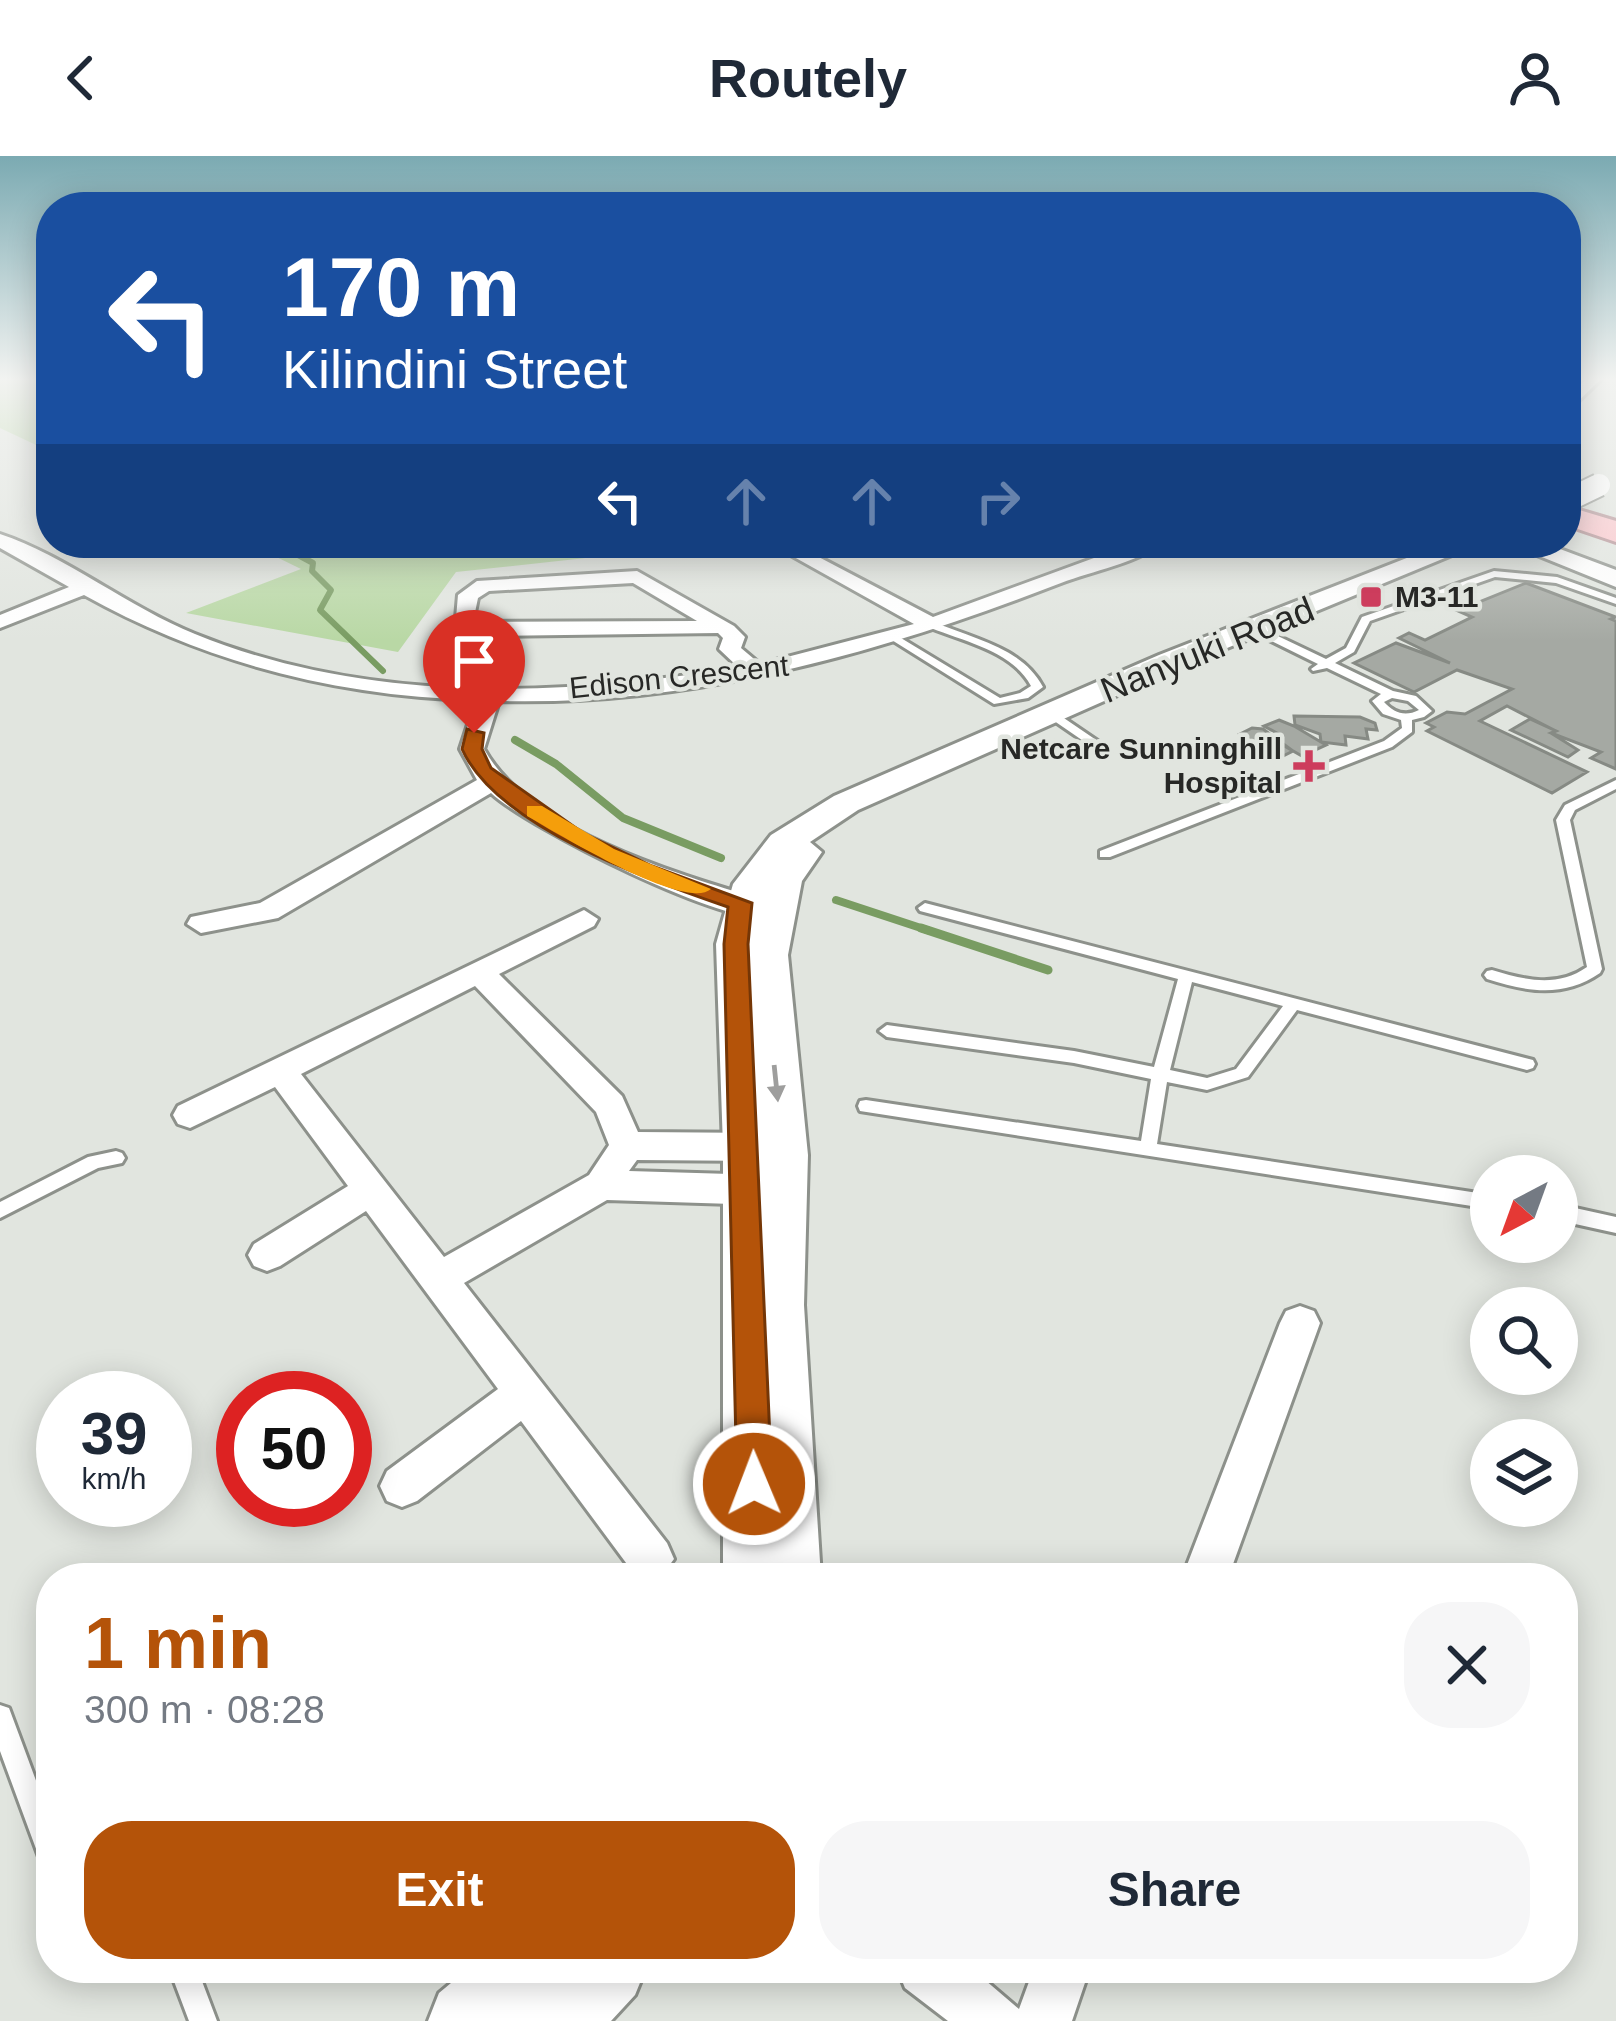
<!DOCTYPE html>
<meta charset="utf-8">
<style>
body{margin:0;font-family:Helvetica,sans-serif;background:#f6f6f7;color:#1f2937;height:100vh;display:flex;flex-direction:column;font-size:45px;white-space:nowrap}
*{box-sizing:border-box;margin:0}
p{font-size:39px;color:#747a83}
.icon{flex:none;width:66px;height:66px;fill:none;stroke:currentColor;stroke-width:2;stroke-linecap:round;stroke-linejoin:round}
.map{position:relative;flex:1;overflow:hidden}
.panel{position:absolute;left:36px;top:1407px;width:1542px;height:420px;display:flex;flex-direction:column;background:#fff;border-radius:48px;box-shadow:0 6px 30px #0003}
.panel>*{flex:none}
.hud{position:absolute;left:36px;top:36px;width:1545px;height:366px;border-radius:48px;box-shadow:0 6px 30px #0003;background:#1a4fa0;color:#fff;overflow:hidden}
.needle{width:78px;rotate:221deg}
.fabs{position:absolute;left:1470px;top:999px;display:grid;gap:24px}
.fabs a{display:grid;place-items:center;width:108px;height:108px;border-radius:50%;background:#fff;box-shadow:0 6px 30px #0003;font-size:60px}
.speed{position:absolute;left:36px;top:1215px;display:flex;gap:24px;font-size:60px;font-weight:700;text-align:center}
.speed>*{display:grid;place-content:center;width:156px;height:156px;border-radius:50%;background:#fff;box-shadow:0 6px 30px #0003;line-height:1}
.speed small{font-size:30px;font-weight:400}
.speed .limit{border:18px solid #d22;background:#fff;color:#111}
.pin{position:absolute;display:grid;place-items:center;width:102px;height:102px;color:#fff;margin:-123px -51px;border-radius:50% 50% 50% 0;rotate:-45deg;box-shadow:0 0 12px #0007}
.pin .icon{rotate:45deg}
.me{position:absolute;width:132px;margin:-66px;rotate:359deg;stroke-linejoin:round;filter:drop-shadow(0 0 9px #0008)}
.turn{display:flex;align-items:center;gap:42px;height:252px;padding:0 48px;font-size:54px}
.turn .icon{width:156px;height:156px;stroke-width:2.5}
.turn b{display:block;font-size:84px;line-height:102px}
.lanes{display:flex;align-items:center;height:114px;padding:0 48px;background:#0003;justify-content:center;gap:60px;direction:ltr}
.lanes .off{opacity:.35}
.round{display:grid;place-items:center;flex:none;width:126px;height:126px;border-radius:48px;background:#f6f6f7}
.headline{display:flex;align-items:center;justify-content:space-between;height:204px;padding:0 48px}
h1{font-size:72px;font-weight:700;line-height:90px;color:#b45309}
.action{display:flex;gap:24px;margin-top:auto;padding:24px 48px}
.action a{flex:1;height:138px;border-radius:48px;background:#b45309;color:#fff;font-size:48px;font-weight:700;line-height:138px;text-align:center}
.action a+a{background:#f6f6f7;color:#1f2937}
header{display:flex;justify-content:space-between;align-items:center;height:156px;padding:0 48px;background:#fff;font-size:54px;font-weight:700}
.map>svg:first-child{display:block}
.green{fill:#b9d8a5}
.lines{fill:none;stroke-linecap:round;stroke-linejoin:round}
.stream-far3{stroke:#799c62;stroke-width:4.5}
.stream-far2{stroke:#799c62;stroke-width:6}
.stream-far1{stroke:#799c62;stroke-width:8}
.stream{stroke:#799c62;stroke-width:9}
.building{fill:#a5a9a3;stroke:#868a84;stroke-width:3}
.lane-casing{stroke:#8d918b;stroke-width:6}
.street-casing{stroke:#8d918b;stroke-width:6}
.secondary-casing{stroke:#8d918b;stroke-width:6}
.highway-casing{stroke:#b28d91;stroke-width:6}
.lane{fill:#fff;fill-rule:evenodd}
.street{fill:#fff;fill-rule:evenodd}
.secondary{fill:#fff;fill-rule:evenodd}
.highway{fill:#fdc4ca;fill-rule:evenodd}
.secondary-bridge-casing{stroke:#8d918b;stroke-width:26;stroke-linecap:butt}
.secondary-bridge{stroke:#fff;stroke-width:22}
.oneway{fill:#9e9e9d}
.route{fill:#b45309;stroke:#753606;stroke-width:3}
.slow{fill:#f59e0b}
.poi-dot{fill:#cd3d5d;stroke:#e1e5df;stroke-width:4.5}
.labels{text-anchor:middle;stroke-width:9;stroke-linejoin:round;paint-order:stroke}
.far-poi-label{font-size:30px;font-weight:bold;fill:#272826;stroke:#e1e5df;text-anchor:start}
.far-street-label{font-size:30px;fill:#272826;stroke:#e1e5df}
.street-label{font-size:36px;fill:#272826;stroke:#e1e5df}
</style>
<header><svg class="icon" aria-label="back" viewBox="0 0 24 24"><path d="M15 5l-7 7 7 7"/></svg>Routely<svg class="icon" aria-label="person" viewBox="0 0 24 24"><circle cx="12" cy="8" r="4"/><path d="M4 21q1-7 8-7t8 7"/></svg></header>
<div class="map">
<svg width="1616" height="1865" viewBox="0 0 1616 1865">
<rect width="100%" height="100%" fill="#e1e5df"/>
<path class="green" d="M0 224H51V296L0 272Z
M248 387H613L604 400 456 416 398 496 186 457 301 413Z"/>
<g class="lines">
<path class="stream-far3" d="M38 224 51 232"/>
<path class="stream-far2" d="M276 387 313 407 312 415 331 434 320 454 383 515"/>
<path class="stream-far1" d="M515 584 556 608 623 662 721 702
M836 744 930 775"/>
<path class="stream" d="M921 772 1048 814"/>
</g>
<path class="building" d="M1526 427 1616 461 1611 463 1616 465V613L1591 602 1601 596 1551 577 1556 575 1507 550 1480 565 1587 616 1552 637 1427 575 1434 571 1426 567 1447 556 1465 558 1512 533 1457 514 1414 536 1354 507 1396 487 1450 507 1399 482 1409 477 1425 484 1472 461 1458 455 1464 452Z
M1294 560 1360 561 1375 567 1377 574 1366 573 1368 583 1345 580 1346 589 1321 586 1320 578 1295 569Z
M1530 563 1556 575 1551 577 1578 594 1568 601 1511 574Z
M1279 564 1294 570 1326 589 1302 600 1274 584 1282 580 1264 570Z
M1252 572 1263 573 1293 595 1281 601 1240 578Z"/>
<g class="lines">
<defs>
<path id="lane" d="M1494 415 1557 421 1616 442V448L1556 427 1495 421 1370 465 1354 496 1335 507 1393 535 1416 540 1432 555 1424 561 1412 564V576L1392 591 1110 701H1100V695L1384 585 1402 572 1401 564 1383 558 1372 545 1381 538 1327 512 1313 515 1311 513 1318 508 1249 474V470H1257L1326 503 1346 492 1362 461ZM1392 542 1408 545 1419 554C1405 561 1394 557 1384 546Z
M926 466H934C973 483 1022 491 1043 531L1028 542 994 548 887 481 896 479 1000 542 1020 537 1031 530C1012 494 961 485 926 470Z
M1047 556H1055L1105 590 1095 593 1047 560Z
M1616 624V633L1575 654 1570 664 1602 813 1600 817C1564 842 1527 836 1487 823L1484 819 1487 815 1492 814C1525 824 1557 832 1587 811L1556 664 1565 649Z
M925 747 1533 904 1535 908 1533 912 1527 914 1297 854 1248 921 1207 934 1167 926 1157 988 1491 1039V1053L860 955 858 950 860 945 866 944 1141 985 1151 923 1074 907 887 881 879 875 887 869 1074 895 1154 911 1178 823 920 755 918 752ZM1192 826 1283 850 1236 913 1207 922 1170 914Z
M116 995 122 997 125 1002 122 1007 98 1012 0 1062V1046L88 1001Z
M1557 1048 1616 1061V1077L1557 1064Z
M0 1549 9 1552 51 1665V1713L42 1709 0 1595Z
M169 1812H197L217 1865H189Z"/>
<path id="street" d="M1585 224H1600L1566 257V243Z
M0 378C64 399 130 452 195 478 364 547 561 542 738 511L719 493 723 482 718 477 478 480 455 474 458 439 477 425 637 415 734 470 745 481 741 492 760 508 914 468 769 387H792L933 461 1135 387H1162C1137 407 1092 415 1061 427 880 497 695 550 499 545L484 593C532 679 687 721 777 748L781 755 777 762C730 774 529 672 491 637L278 762 201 777 187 768 191 761 260 747 477 624 460 593 476 544C336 540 206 507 84 439L0 472V459L69 431 0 392ZM633 427 697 465 473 466 478 442 489 435Z
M584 754 598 763 594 770 499 818 622 940 638 976 763 977 775 981 780 991 775 1001 763 1005 637 1004 629 1015 768 1019 781 1024 786 1034 781 1044 768 1049 607 1044 464 1127 667 1387 674 1403 660 1422 635 1419 521 1265 417 1345 402 1351 387 1345 380 1330 387 1315 498 1233 366 1055 280 1110 267 1115 254 1110 248 1099 254 1088 348 1030 275 931 190 972 178 968 173 959 178 950ZM475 830 596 956 609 989 589 1019 444 1101 301 918Z
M1300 1150 1314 1155 1320 1167 1228 1422H1182L1280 1167 1286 1155Z
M897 1812H971L1019 1853 1034 1812H1090L1072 1865H948L905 1832Z"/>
<path id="secondary" d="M1445 387H1481L1181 511 858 654 810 686 822 696 802 725 788 799 808 999 804 1149 821 1422H723V991L716 788 733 728 771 679 834 640 1159 499Z
M1507 387H1544L1616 414V431Z
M469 1812H646L635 1839 611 1865H428L439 1837Z"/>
<path id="highway" d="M1566 350 1616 365V386L1566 369Z"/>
</defs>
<use href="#lane" class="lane-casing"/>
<use href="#street" class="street-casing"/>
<use href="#secondary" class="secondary-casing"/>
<use href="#highway" class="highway-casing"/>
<use href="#lane" class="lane"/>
<use href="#street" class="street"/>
<use href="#secondary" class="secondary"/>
<use href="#highway" class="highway"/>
<defs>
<path id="secondary-bridge" d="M1566 345 1599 329"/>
</defs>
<use href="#secondary-bridge" class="secondary-bridge-casing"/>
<use href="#secondary-bridge" class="secondary-bridge"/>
</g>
<defs><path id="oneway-solid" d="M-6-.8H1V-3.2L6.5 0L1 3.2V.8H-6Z" transform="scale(3)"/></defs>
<use class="oneway" href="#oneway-solid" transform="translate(776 927) rotate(84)"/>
<linearGradient id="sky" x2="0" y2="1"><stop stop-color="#7baab2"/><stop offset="0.46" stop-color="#f2f3f1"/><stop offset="1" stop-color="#f2f3f1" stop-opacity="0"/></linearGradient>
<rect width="1616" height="485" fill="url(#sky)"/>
<path class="route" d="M467 573 484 577 482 593 491 612 583 677 652 710 752 747 748 788 772 1328 767 1341 754 1346 742 1341 737 1328 724 788 728 751C651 725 497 671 462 593Z"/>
<path class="slow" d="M527 650H542L614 693 711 733C685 756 557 677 527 660Z"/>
<g class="poi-dot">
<rect x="1359" y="429" width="24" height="24" rx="6"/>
<path d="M1303 592h12v12h12v12h-12v12h-12v-12h-12v-12h12z"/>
</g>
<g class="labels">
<g class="far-poi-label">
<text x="1395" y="451">M3-11</text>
<text x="1282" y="603" text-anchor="end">Netcare Sunninghill<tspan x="1282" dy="34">Hospital</tspan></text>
</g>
<g class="far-street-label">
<text transform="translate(679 521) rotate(-6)" y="10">Edison Crescent</text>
</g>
<g class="street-label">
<text transform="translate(1207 493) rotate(-22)" y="13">Nanyuki Road</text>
</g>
</g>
</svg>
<div class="fabs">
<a><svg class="needle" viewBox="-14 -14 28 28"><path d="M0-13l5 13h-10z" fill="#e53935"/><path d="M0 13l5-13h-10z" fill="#747a83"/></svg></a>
<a><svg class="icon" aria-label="search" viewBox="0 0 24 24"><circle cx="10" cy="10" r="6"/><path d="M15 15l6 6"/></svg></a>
<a><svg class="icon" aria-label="layers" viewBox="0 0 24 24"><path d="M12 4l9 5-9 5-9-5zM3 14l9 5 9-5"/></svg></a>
</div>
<div class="speed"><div>39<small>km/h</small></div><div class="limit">50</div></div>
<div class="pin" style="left:474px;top:577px;background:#d93025"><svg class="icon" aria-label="arrive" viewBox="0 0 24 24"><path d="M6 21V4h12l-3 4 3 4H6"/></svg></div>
<svg class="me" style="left:754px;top:1328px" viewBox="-20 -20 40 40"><circle r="17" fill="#b45309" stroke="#fff" stroke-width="3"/><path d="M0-11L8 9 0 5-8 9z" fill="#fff"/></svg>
<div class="hud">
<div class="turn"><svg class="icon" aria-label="left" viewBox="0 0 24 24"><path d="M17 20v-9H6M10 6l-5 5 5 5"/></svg><div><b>170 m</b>Kilindini Street</div></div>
<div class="lanes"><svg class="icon" aria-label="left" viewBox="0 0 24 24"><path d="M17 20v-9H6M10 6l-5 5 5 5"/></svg><svg class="icon off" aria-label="ahead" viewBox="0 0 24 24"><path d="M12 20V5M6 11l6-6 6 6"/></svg><svg class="icon off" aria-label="ahead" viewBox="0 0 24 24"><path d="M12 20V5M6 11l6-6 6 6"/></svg><svg class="icon off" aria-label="right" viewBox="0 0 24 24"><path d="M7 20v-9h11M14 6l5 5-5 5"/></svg></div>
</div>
<section class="panel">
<div class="headline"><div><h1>1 min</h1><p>300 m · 08:28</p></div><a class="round"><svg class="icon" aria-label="close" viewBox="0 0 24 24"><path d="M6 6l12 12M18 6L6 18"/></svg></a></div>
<div class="action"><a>Exit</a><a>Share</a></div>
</section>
</div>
